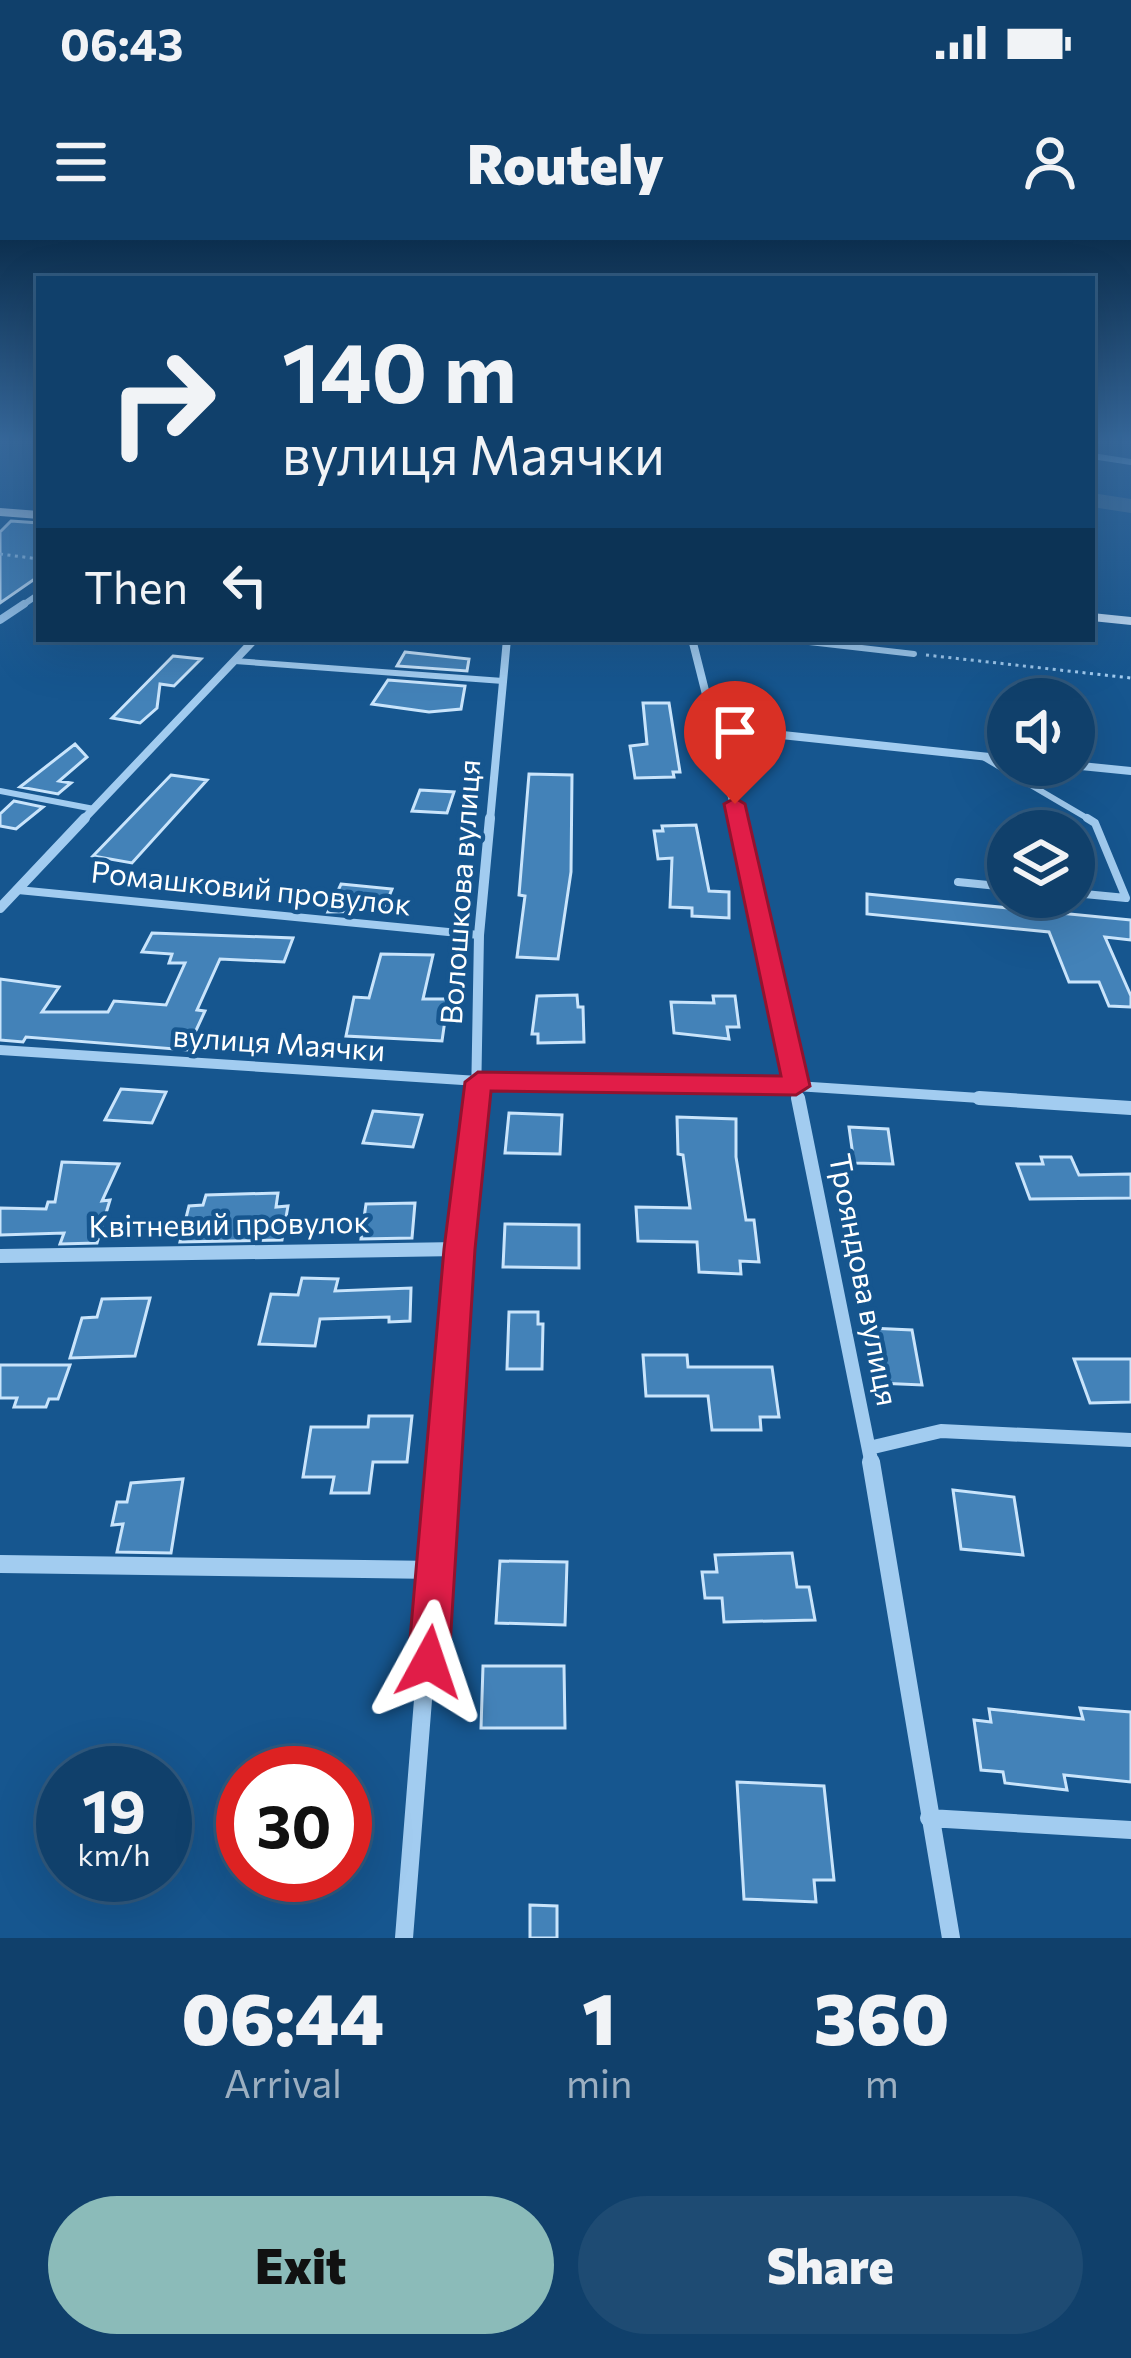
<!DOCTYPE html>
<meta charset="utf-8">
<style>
body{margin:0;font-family:Commissioner,sans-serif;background:#1e4b73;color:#f1f3f6;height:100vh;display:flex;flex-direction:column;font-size:45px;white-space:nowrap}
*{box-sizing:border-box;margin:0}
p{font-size:39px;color:#9cafc1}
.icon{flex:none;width:66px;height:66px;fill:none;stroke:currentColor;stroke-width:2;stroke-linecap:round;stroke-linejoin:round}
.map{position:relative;height:1698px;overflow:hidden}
.sheet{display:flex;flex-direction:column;background:#10406b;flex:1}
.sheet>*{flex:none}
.top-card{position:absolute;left:36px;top:36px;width:1059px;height:366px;border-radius:0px;box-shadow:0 12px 48px #0002,0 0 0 3px #30597e;background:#10406b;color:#f1f3f6;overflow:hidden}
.controls{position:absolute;left:987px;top:438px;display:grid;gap:24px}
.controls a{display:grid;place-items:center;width:108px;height:108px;border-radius:50%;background:#10406b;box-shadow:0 12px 48px #0002,0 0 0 3px #30597e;font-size:60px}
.speed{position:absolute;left:36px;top:1506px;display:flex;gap:24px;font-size:60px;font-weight:700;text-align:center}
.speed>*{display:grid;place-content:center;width:156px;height:156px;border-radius:50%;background:#10406b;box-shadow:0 12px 48px #0002,0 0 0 3px #30597e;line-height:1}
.speed small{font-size:30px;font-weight:400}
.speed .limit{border:18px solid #d22;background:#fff;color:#111}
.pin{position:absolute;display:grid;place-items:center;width:102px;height:102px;color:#fff;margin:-123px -51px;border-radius:50% 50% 50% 0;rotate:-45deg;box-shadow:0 0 12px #0007}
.pin .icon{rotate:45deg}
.me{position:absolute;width:132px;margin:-66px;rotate:5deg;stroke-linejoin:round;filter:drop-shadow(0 0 9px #0008)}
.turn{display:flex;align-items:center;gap:42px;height:252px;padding:0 48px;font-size:54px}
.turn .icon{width:156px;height:156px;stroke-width:2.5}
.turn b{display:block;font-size:84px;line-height:102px}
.then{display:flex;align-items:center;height:114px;padding:0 48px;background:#0003;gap:24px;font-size:45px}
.eta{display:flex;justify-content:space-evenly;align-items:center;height:204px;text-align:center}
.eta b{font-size:72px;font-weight:800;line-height:84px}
.button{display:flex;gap:24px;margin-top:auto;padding:24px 48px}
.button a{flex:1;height:138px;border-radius:72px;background:#8bbbb9;color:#111;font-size:48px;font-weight:800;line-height:138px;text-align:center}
.button a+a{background:#1e4b73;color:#f1f3f6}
.status{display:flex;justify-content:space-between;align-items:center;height:84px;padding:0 60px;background:#10406b;direction:ltr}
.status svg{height:33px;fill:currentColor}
header{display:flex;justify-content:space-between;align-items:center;height:156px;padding:0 48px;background:#10406b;font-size:54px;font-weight:800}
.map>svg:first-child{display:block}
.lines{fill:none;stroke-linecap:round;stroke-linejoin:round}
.river{fill:#416f98;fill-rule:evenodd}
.building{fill:#4382b8;stroke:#c9e4fb;stroke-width:3}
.path{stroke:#a2ccf0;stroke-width:3;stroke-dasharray:3 4.5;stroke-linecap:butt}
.lane-far1{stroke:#a2ccf0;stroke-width:6}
.lane{stroke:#a2ccf0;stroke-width:8}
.street-far4{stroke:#a2ccf0;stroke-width:6}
.street-far3{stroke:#a2ccf0;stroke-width:8}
.street-far2{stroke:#a2ccf0;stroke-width:10}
.street-far1{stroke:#a2ccf0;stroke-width:14}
.street{stroke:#a2ccf0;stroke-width:18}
.secondary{fill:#d0e6fb;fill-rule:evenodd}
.route{fill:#e11d48;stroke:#92132f;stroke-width:3}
.labels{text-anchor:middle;stroke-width:9;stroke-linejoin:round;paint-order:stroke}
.street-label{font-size:30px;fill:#fff;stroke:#16568f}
</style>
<div class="status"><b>06:43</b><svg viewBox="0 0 49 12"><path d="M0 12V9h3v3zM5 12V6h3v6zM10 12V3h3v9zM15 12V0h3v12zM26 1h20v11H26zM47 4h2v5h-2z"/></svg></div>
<header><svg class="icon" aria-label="menu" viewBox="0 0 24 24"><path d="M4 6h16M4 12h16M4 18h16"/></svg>Routely<svg class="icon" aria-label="person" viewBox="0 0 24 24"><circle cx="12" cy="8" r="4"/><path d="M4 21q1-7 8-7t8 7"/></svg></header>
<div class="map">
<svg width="1131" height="1698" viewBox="0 0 1131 1698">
<rect width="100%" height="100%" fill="#16568f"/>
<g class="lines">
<path class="river" d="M1092 253 1131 259V273L1092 267Z"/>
</g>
<path class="building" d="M11 281 39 283V336L0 363V292Z
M405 412 469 419 467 431 397 426Z
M173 416 201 419 174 446 160 444 157 468 140 483 112 478Z
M388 440 465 446 461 469 429 472 372 464Z
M643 463H669L680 532H673L674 537 635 538 630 506 647 504Z
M75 504 87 517 59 541 71 543 58 554 20 547Z
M529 534 572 535 571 632 558 719 517 717 525 656 519 655Z
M171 535 207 540 132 623 93 616Z
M420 550 454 552 447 573 412 571Z
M14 561 43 567 16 589 0 586V574Z
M696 585 709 651 729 652V678L692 676V668L670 667 672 618 658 619 654 591H663L662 586Z
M341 644 392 649 383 671 328 672Z
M867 654 1131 680V700L1105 697 1131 756V767L1109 766 1099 742H1069L1049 692 867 674Z
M152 693 293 698 284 722 220 719 197 770 205 771 187 810 26 797 23 802 0 800V739L59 747 42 772H108L114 761 166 765 185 723H169L172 714 142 712Z
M381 714 433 715 423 759H448L442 801 346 796 354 757 369 758Z
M577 755 578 767H583L584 802 538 803V794H532L537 756Z
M713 756H735L739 787H727L729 799 674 793 671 762 714 763Z
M121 849 166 852 152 883 105 880Z
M373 871 422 875 413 907 363 903Z
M509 873 562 875 560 914 505 913Z
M677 877 736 879V917L746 980H754L759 1022 740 1021 741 1034 699 1032 697 1002 638 1001 636 967 690 968 683 915 678 914Z
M849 887 888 889 893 924 854 923Z
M1041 917H1071L1079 935 1131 934V958L1030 959 1017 924H1043Z
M62 922 119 924 102 961 110 960 97 1003 60 1004 64 993 0 995V968L46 969 48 962H55Z
M278 953 276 967 288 966 282 1000 180 1002 189 966 203 965 206 955Z
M415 963 412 998 361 999 366 964Z
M505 984 579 985V1028L503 1027Z
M302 1038 338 1039 335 1051 411 1048 410 1081 389 1082V1077L320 1079 315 1106 259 1104 271 1054 298 1055Z
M150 1058 135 1116 70 1118 82 1078 97 1077 102 1059Z
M509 1072H538V1084H543L542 1129H507Z
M869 1088 912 1090 922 1145 878 1143Z
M643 1115H687L688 1127H772L779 1177H760L761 1190H712L708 1156H646Z
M1074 1119H1131V1162L1090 1163Z
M0 1125H70L58 1159H49L46 1167H14L17 1158H0Z
M369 1176H412L407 1222H373L369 1253H331L334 1237H303L311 1187H368Z
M183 1239 171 1313 117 1312 123 1284 112 1285 117 1262H127L131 1243Z
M953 1250 1014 1257 1023 1315 961 1309Z
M792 1313 797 1347H809L815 1380 724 1382 722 1358H705L702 1332H717L715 1315Z
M500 1321 567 1322 565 1385 496 1383Z
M483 1426H564L565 1488H481Z
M1080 1468 1131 1472V1542L1064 1535 1067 1550 1005 1543 1003 1532 981 1530 974 1480 991 1482 989 1469 1083 1479Z
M737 1542 824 1546 834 1640H814L816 1662 744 1659Z
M530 1665 557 1666V1698H530Z"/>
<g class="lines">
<path class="path" d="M0 314 39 319
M926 415 1131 438"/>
<path class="lane-far1" d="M783 399 914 414
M235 421 503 441
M983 517 1092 581
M0 551 94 569"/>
<path class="lane" d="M958 642 1008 647
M18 650 479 695
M1074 653 1126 658 1095 583 1087 578"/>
<path class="street-far4" d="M1092 216 1131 222
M20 367 39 354"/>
<path class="street-far3" d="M0 380 24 364
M692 399 738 581
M716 488 1008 519
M1071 525 1131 531
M82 581 255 399
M490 581 507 399"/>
<path class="street-far2" d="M737 578 798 861
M0 668 85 578
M0 810 478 841 796 846 1025 861
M476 861 479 695 490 578"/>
<path class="street-far1" d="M798 858 872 1225
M979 858 1131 868
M0 1016 459 1009
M869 1208 941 1191 1131 1200
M442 1225 476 858"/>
<path class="street" d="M871 1222 951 1698
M0 1324 437 1330
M929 1578 1131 1590
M404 1698 442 1222"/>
<path class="secondary" d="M0 268 39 271V279L0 276Z
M1092 373 1131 377V385L1092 381Z"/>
</g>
<linearGradient id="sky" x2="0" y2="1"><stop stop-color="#0c2f4f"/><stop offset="0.46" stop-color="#36689b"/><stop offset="1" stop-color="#36689b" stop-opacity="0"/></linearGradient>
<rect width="1131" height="438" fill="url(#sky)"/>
<path class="route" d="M735 558 745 564 810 846 796 855 491 851 475 1009 449 1422 443 1436 429 1442 414 1436 408 1422 444 1009 465 842 478 832 781 836 724 564Z"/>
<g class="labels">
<g class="street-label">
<text transform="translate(251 649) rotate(6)" y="10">Ромашковий провулок</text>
<text transform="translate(461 652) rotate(-86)" y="10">Волошкова вулиця</text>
<text transform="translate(279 804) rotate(4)" y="10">вулиця Маячки</text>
<text transform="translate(229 985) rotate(-1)" y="10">Квітневий провулок</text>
<text transform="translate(863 1040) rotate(79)" y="10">Трояндова вулиця</text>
</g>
</g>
</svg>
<div class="controls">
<a><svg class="icon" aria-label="sound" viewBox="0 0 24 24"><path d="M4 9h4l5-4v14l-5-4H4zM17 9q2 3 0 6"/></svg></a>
<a><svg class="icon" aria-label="layers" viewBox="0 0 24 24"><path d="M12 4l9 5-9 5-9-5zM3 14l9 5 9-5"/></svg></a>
</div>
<div class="speed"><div>19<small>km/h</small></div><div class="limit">30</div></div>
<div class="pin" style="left:735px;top:564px;background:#d93025"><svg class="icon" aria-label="arrive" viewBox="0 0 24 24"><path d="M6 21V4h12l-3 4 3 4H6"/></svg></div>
<svg class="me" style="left:429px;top:1422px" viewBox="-20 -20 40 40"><path d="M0-17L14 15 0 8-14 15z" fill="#e11d48" stroke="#fff" stroke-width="4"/></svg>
<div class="top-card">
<div class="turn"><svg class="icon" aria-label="right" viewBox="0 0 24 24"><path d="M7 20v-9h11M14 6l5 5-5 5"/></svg><div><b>140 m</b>вулиця Маячки</div></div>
<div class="then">Then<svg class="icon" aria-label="left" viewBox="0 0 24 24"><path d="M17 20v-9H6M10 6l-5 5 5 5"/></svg></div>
</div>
</div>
<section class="sheet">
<div class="eta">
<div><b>06:44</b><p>Arrival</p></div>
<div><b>1</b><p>min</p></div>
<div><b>360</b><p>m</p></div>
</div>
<div class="button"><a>Exit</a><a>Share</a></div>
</section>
